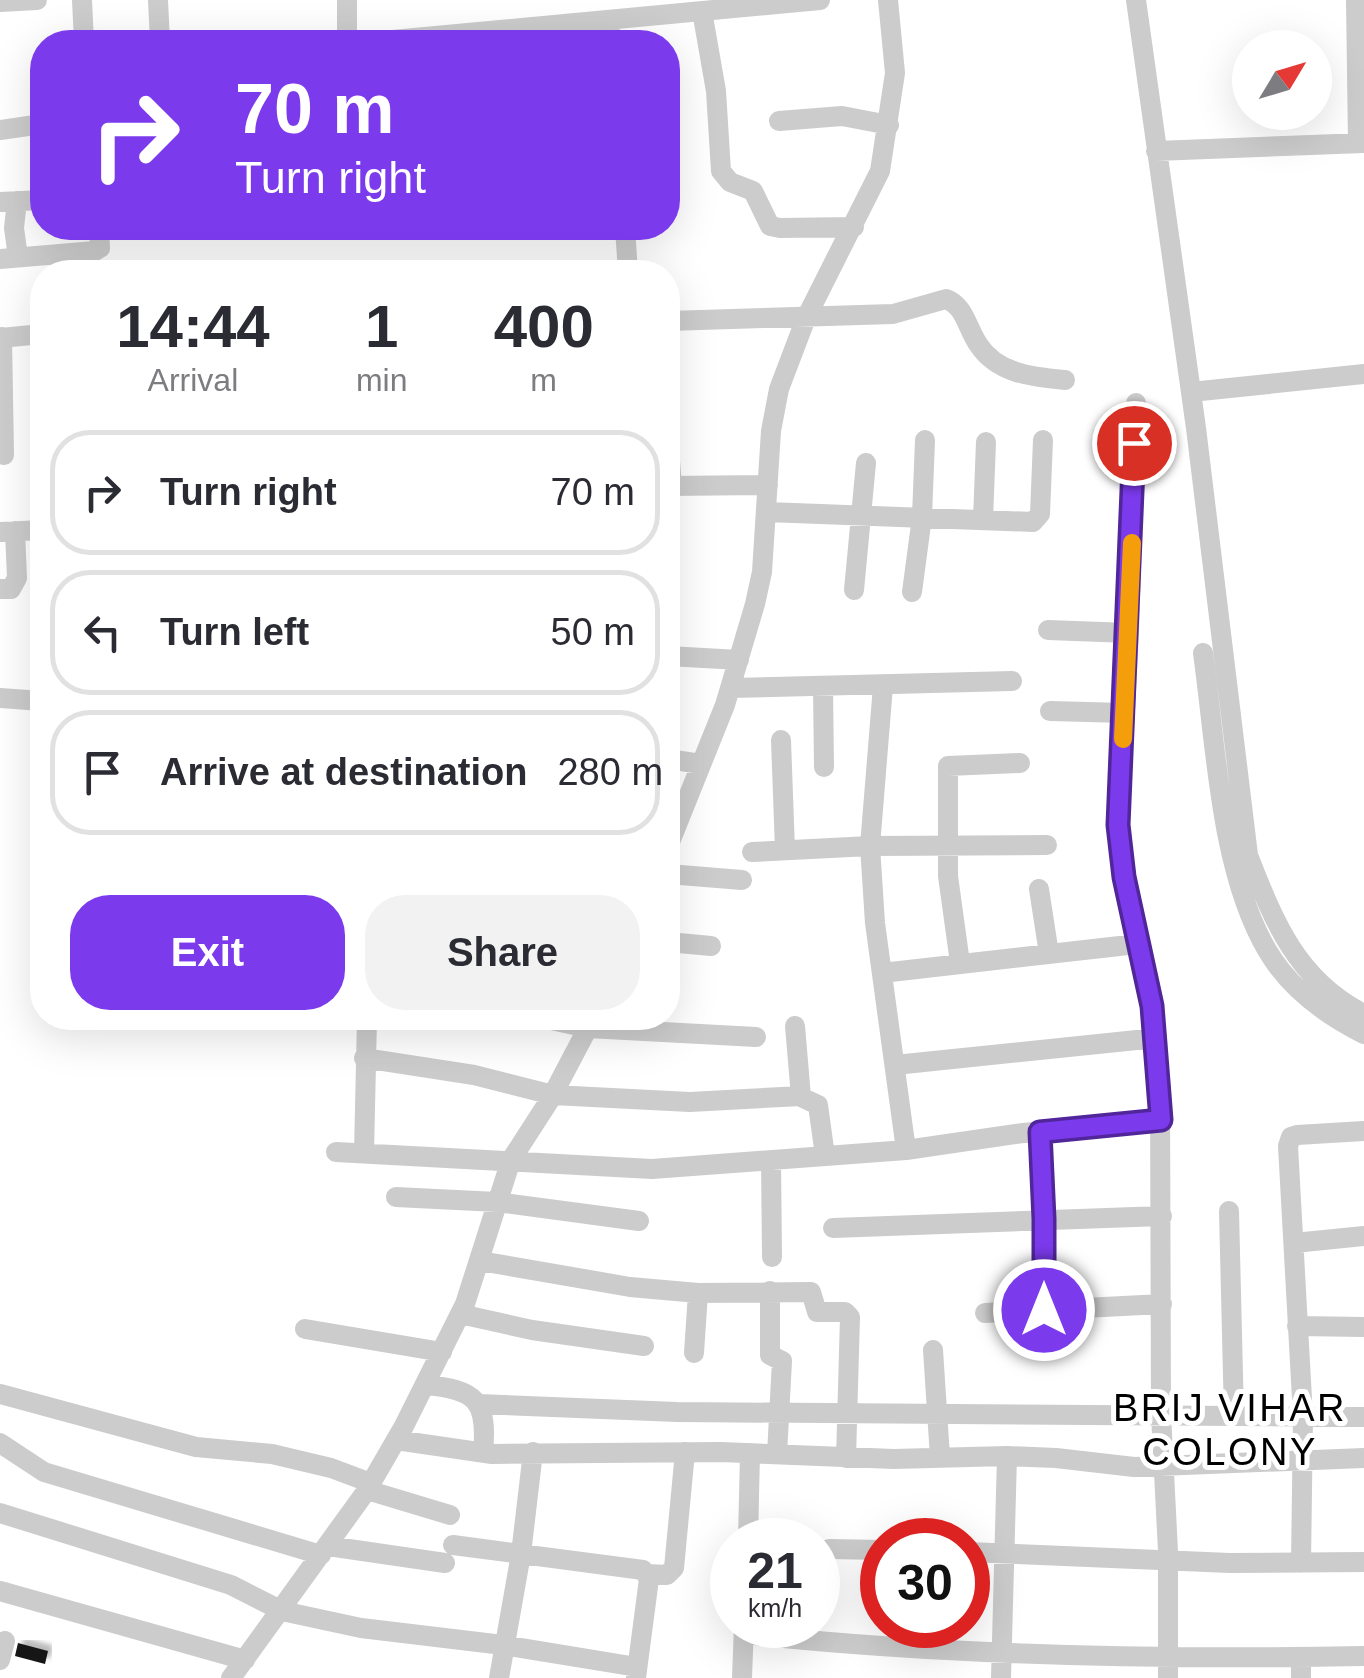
<!DOCTYPE html>
<style>
body{margin:0;font-family:Arial,sans-serif;background:#f2f2f3;color:#2b2b33;height:100vh;display:flex;flex-direction:column;font-size:38px;white-space:nowrap}
*{box-sizing:border-box;margin:0}
p{font-size:32px;color:#7c7c81}
.icon{flex:none;width:55px;height:55px;fill:none;stroke:currentColor;stroke-width:2;stroke-linecap:round;stroke-linejoin:round}
.map{position:relative;flex:1;overflow:hidden}
.drawer{position:absolute;left:30px;top:260px;width:650px;height:770px;display:flex;flex-direction:column;background:#fff;border-radius:40px;box-shadow:0 10px 40px #0002}
.drawer>*{flex:none}
.hud{position:absolute;left:30px;top:30px;width:650px;height:210px;border-radius:40px;box-shadow:0 10px 40px #0002;background:#7c3aed;color:#fff;overflow:hidden}
.needle{width:65px;rotate:52deg}
.tools{position:absolute;left:1232px;top:30px;display:grid;gap:20px}
.tools a{display:grid;place-items:center;width:100px;height:100px;border-radius:50%;background:#fff;box-shadow:0 10px 40px #0002;font-size:50px}
.speed{position:absolute;left:710px;top:1518px;display:flex;gap:20px;font-size:50px;font-weight:700;text-align:center}
.speed>*{display:grid;place-content:center;width:130px;height:130px;border-radius:50%;background:#fff;box-shadow:0 10px 40px #0002;line-height:1}
.speed small{font-size:25px;font-weight:400}
.speed .limit{border:15px solid #d22;background:#fff;color:#111}
.pin{position:absolute;display:grid;place-items:center;width:85px;height:85px;color:#fff;margin:-42px;border:5px solid #fff;border-radius:50%;box-shadow:0 2px 10px #0007}
.me{position:absolute;width:110px;margin:-55px;rotate:0deg;stroke-linejoin:round;filter:drop-shadow(0 0 8px #0008)}
.turn{display:flex;align-items:center;gap:35px;height:210px;padding:0 40px;font-size:45px}
.turn .icon{width:130px;height:130px;stroke-width:2.5}
.turn b{display:block;font-size:70px;line-height:85px}
.eta{display:flex;justify-content:space-evenly;align-items:center;height:170px;text-align:center}
.eta b{font-size:60px;font-weight:800;line-height:70px}
.button{display:flex;gap:20px;margin-top:auto;padding:20px 40px}
.button a{flex:1;height:115px;border-radius:40px;background:#7c3aed;color:#fff;font-size:40px;font-weight:800;line-height:115px;text-align:center}
.button a+a{background:#f2f2f3;color:#2b2b33}
ul{padding:0;list-style:none}
li{display:flex;align-items:center;gap:30px;height:125px;margin:0 20px 15px;padding:0 20px;border:5px solid #e1e1e2;border-radius:40px}
li div{flex:1}
li b{display:block;font-size:38px}
li em{font-style:normal}
.map>svg:first-child{display:block}
.building{fill:#161616;filter:url(#shadow)}
.lines{fill:none;stroke-linecap:round;stroke-linejoin:round}
.minor{stroke:#ccc;stroke-width:20}
.route-casing{stroke:#51269a;stroke-width:25}
.route{stroke:#7c3aed;stroke-width:18}
.slow{stroke:#f59e0b;stroke-width:18}
.labels{text-anchor:middle;stroke-width:10;stroke-linejoin:round;paint-order:stroke}
.neighbourhood-label{font-size:38px;letter-spacing:2.5px;fill:#000;stroke:#fff}
</style>
<div class="map">
<svg width="1364" height="1678" viewBox="0 0 1364 1678">
<defs>
<filter id="shadow"><feDropShadow dx="5.5" dy="-5.5" stdDeviation="2.5" flood-color="#0004"/></filter>
</defs>
<rect width="100%" height="100%" fill="#fff"/>
<path class="building" d="M18 1643 48 1651 45 1664 15 1656Z"/>
<g class="lines">
<path class="minor" d="M82 0 84 42
M158 0 160 42
M347 0V42
M1136 0 1196 428 1248 855C1274 922 1297 980 1364 1014
M1356 0 1358 143
M0 2 37 0
M702 11 716 91 721 171 730 182 753 191 770 226 780 228 854 227
M609 20 611 42
M371 42 820 0
M779 121 842 116 889 125
M0 130 42 124
M1156 151 1364 143
M17 201 14 228 18 257
M0 202 42 200
M625 228 628 272
M0 259 95 251 100 248 99 228
M668 321 893 314 946 299C965 306 967 328 978 344 997 374 1033 377 1065 380
M2 337 4 455
M0 338 42 334
M1191 392 1364 374
M1136 403 1129 633 1119 825 1124 877 1152 1006 1160 1087 1161 1414 1168 1551V1678
M668 435 672 486
M668 486 768 485
M767 512 1033 522 1040 514 1043 440
M983 520 986 442
M0 532 42 530
M0 589H11L17 578 15 531
M854 590 866 463
M912 592 922 517 925 440
M1048 630 1129 633
M1203 653C1216 745 1220 870 1267 950 1289 988 1326 1015 1364 1034
M668 656 739 660
M883 686 870 846 875 923 906 1150
M823 687 824 767
M730 688 1012 681
M0 698 42 701
M1050 711 1125 713
M781 740 785 850
M668 759 701 764
M668 847 725 705 755 604 762 572 771 431 779 389 806 318 880 171 895 73 888 0
M752 852 870 846 1047 845
M668 874 742 880
M1039 889 1049 954
M668 942 711 946
M960 963 948 876V766L1020 763
M882 973 1137 944
M542 1018 588 1028 756 1037
M795 1026 801 1097 818 1105 825 1156
M364 1058 474 1075 553 1095 690 1102 801 1096
M895 1065 1156 1038
M1039 1131 1044 1219V1310
M336 1152 652 1169 906 1150 1023 1133 1161 1120
M364 1153 367 1018
M771 1160 772 1257
M396 1197 497 1202 639 1221
M1229 1211 1234 1416
M833 1228 1162 1216
M1294 1243 1364 1236
M480 1261 630 1287 698 1293 811 1292 817 1312H845L850 1317 846 1458
M770 1291V1355L782 1361 777 1454
M985 1313 1162 1304
M460 1314 532 1330 644 1346
M1297 1326 1364 1327
M305 1329 442 1352
M933 1350 940 1457
M694 1353 698 1293
M425 1385C476 1389 488 1401 483 1452
M0 1394 196 1447 272 1454 331 1468 371 1483
M479 1404 677 1412 1364 1417
M396 1440 492 1454 721 1452 894 1459 1007 1456 1056 1458 1134 1467 1364 1458
M0 1443 44 1472 321 1555
M367 1490 450 1515
M0 1513 231 1585 282 1611 361 1628 503 1645 637 1667
M748 1540 750 1453
M453 1545 643 1570 649 1579 636 1678
M328 1546 445 1563
M829 1549 882 1550
M968 1552 1230 1563 1364 1562
M1301 1563 1303 1417 1288 1146 1291 1137 1297 1135 1364 1131
M647 1574 667 1575 674 1568 685 1452
M0 1591 245 1660
M744 1634C949 1656 1157 1660 1364 1656
M1301 1658V1678
M0 1660 5 1641
M231 1678 367 1490 404 1426 465 1304 511 1160 551 1098 593 1018
M499 1678 521 1554 533 1452
M742 1678 744 1625
M1001 1678 1007 1456"/>
</g>
<g class="lines">
<defs>
<path id="route" d="M1044 1310V1219L1040 1132 1161 1120 1152 1006 1124 877 1118 825 1134 443"/>
</defs>
<use href="#route" class="route-casing"/>
<use href="#route" class="route"/>
<path class="slow" d="M1123 739 1132 543"/>
</g>
<g class="labels">
<g class="neighbourhood-label">
<text x="1230" y="1421">BRIJ VIHAR<tspan x="1230" dy="44">COLONY</tspan></text>
</g>
</g>
</svg>
<div class="tools">
<a><svg class="needle" viewBox="-14 -14 28 28"><path d="M0-13l5 13h-10z" fill="#e53935"/><path d="M0 13l5-13h-10z" fill="#7c7c81"/></svg></a>
</div>
<div class="speed"><div>21<small>km/h</small></div><div class="limit">30</div></div>
<div class="pin" style="left:1134px;top:443px;background:#d93025"><svg class="icon" aria-label="arrive" viewBox="0 0 24 24"><path d="M6 21V4h12l-3 4 3 4H6"/></svg></div>
<svg class="me" style="left:1044px;top:1310px" viewBox="-20 -20 40 40"><circle r="17" fill="#7c3aed" stroke="#fff" stroke-width="3"/><path d="M0-11L8 9 0 5-8 9z" fill="#fff"/></svg>
<div class="hud">
<div class="turn"><svg class="icon" aria-label="right" viewBox="0 0 24 24"><path d="M7 20v-9h11M14 6l5 5-5 5"/></svg><div><b>70 m</b>Turn right</div></div>
</div>
<section class="drawer">
<div class="eta">
<div><b>14:44</b><p>Arrival</p></div>
<div><b>1</b><p>min</p></div>
<div><b>400</b><p>m</p></div>
</div>
<ul>
<li><svg class="icon" aria-label="right" viewBox="0 0 24 24"><path d="M7 20v-9h11M14 6l5 5-5 5"/></svg><div><b>Turn right</b></div><em>70 m</em></li>
<li><svg class="icon" aria-label="left" viewBox="0 0 24 24"><path d="M17 20v-9H6M10 6l-5 5 5 5"/></svg><div><b>Turn left</b></div><em>50 m</em></li>
<li><svg class="icon" aria-label="arrive" viewBox="0 0 24 24"><path d="M6 21V4h12l-3 4 3 4H6"/></svg><div><b>Arrive at destination</b></div><em>280 m</em></li>
</ul>
<div class="button"><a>Exit</a><a>Share</a></div>
</section>
</div>
